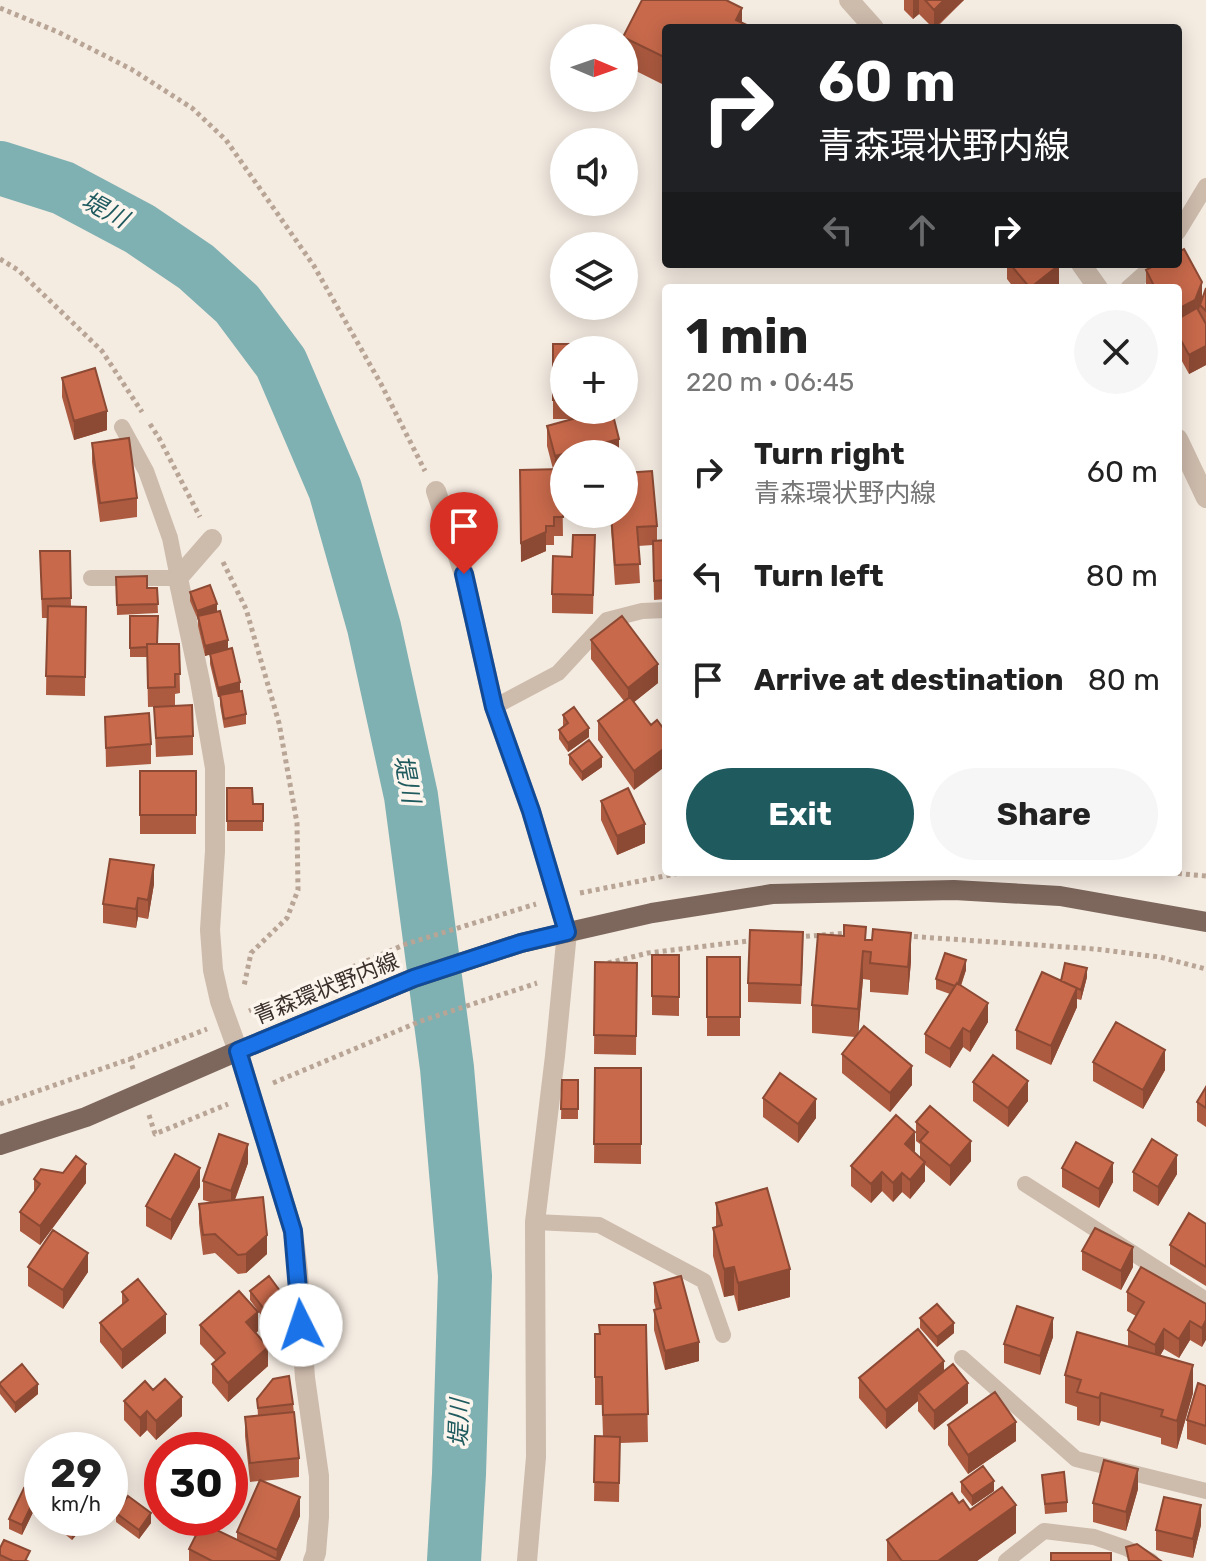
<!DOCTYPE html>
<meta charset="utf-8">
<style>
body{margin:0;font-family:Rubik,"Noto Sans JP",sans-serif;background:#f6f6f6;color:#222;height:100vh;display:flex;flex-direction:column;font-size:30px;white-space:nowrap}
*{box-sizing:border-box;margin:0}
p{font-size:26px;color:#767676}
.icon{flex:none;width:44px;height:44px;fill:none;stroke:currentColor;stroke-width:2;stroke-linecap:round;stroke-linejoin:round}
.map{position:relative;flex:1;overflow:hidden}
.panel{position:absolute;left:662px;top:284px;width:520px;height:592px;display:flex;flex-direction:column;background:#fff;border-radius:8px;box-shadow:0 4px 20px #0003}
.panel>*{flex:none}
.banner{position:absolute;left:662px;top:24px;width:520px;height:244px;border-radius:8px;box-shadow:0 4px 20px #0003;background:#202124;color:#fff;overflow:hidden}
.needle{width:52px;rotate:92deg}
.fabs{position:absolute;left:550px;top:24px;display:grid;gap:16px}
.fabs a{display:grid;place-items:center;width:88px;height:88px;border-radius:50%;background:#fff;box-shadow:0 4px 20px #0003;font-size:40px}
.speed{position:absolute;left:24px;top:1432px;display:flex;gap:16px;font-size:40px;font-weight:700;text-align:center}
.speed>*{display:grid;place-content:center;width:104px;height:104px;border-radius:50%;background:#fff;box-shadow:0 4px 20px #0003;line-height:1}
.speed small{font-size:20px;font-weight:400}
.speed .limit{border:12px solid #d22;background:#fff;color:#111}
.pin{position:absolute;display:grid;place-items:center;width:68px;height:68px;color:#fff;margin:-82px -34px;border-radius:50% 50% 50% 0;rotate:-45deg;box-shadow:0 0 8px #0007}
.pin .icon{rotate:45deg}
.me{position:absolute;width:88px;margin:-44px;rotate:356deg;stroke-linejoin:round;filter:drop-shadow(0 0 6px #0008)}
.turn{display:flex;align-items:center;gap:28px;height:168px;padding:0 24px;font-size:36px}
.turn .icon{width:104px;height:104px;stroke-width:2.5}
.turn b{display:block;font-size:56px;line-height:68px}
.lanes{display:flex;align-items:center;height:76px;padding:0 24px;background:#0003;justify-content:center;gap:40px;direction:ltr}
.lanes .off{opacity:.35}
.round{display:grid;place-items:center;flex:none;width:84px;height:84px;border-radius:42px;background:#f6f6f6}
.head{display:flex;align-items:center;justify-content:space-between;height:136px;padding:0 24px}
h1{font-size:48px;font-weight:700;line-height:60px}
.action{display:flex;gap:16px;margin-top:auto;padding:16px 24px}
.action a{flex:1;height:92px;border-radius:48px;background:#1f5a5e;color:#fff;font-size:32px;font-weight:700;line-height:92px;text-align:center}
.action a+a{background:#f6f6f6;color:#222}
ul{padding:0;list-style:none}
li{display:flex;align-items:center;gap:24px;height:104px;padding:0 24px}
li div{flex:1}
li b{display:block;font-size:30px}
li em{font-style:normal}
.map>svg:first-child{display:block}
.lines{fill:none;stroke-linecap:round;stroke-linejoin:round}
.river{stroke:#7fb0b2;stroke-width:54}
.path{stroke:#b9a596;stroke-width:5;stroke-dasharray:4 4;stroke-linecap:butt}
.lane{stroke:#cdbbac;stroke-width:16}
.street{stroke:#cdbbac;stroke-width:20}
.primary{stroke:#7d675c;stroke-width:20}
.wall{fill:#ac5a40}
.shaded-wall{fill:#8c4a34}
.building{fill:#c8694b;stroke:#8c4a34;stroke-width:2}
.route-casing{stroke:#114b97;stroke-width:20}
.route{stroke:#1a73e8;stroke-width:14}
.labels{text-anchor:middle;stroke-width:7;stroke-linejoin:round;paint-order:stroke}
.street-label{font-size:22px;fill:#3b302b;stroke:#fbf5ee}
.water-label{font-size:24px;font-style:italic;fill:#1f5a5e;stroke:#fbf5ee}
</style>
<div class="map">
<svg width="1206" height="1561" viewBox="0 0 1206 1561">
<rect width="100%" height="100%" fill="#f4ebe1"/>
<g class="lines">
<path class="river" d="M0 168 63 188 140 229 196 267 237 304 281 363 335 489 374 627 411 796 447 1068 465 1276 459 1474 454 1561"/>
<path class="path" d="M0 8 58 32 131 69 192 108 226 140 314 266 381 384 425 471
M0 259 18 270 102 351 142 412
M150 424 159 438 200 517
M223 562 246 609 279 723 297 823 298 890 287 918 251 953 244 986
M1162 872 1206 876
M580 893 685 872
M906 936 1095 949 1160 957 1206 969
M798 937 848 933
M608 963 648 953 756 940
M249 1011 406 944 536 904
M130 1059 207 1029
M273 1083 421 1021 537 983
M0 1104 130 1059 134 1072
M149 1115 155 1134 228 1104"/>
<path class="lane" d="M1178 232 1206 186
M1128 288 1155 264
M91 578H178L170 538 146 471 122 427
M494 707 558 673 607 620 642 611 666 610
M1025 1184 1206 1300
M535 1222 599 1225 704 1281 723 1335
M962 1358 1076 1459 1206 1491
M1006 1561 1044 1531 1094 1537 1126 1548 1151 1561"/>
<path class="street" d="M849 0 874 28
M1081 264 1098 288
M1178 439 1206 498
M436 491 464 574 494 707 531 811 567 932 555 1056 535 1222 536 1457 527 1561
M212 539 178 578 200 681 215 768V851L210 930 213 970 220 1001 238 1051 293 1231 298 1272 305 1378 319 1476V1517L316 1553 313 1561"/>
<path class="primary" d="M0 1145 86 1117 238 1051 414 978 521 943 652 913 772 894 954 890 1060 896 1206 922"/>
</g>
<path class="wall" d="M904 0H964L936 28H933L919 14 913 19 904 10Z
M666 28V86L624 65 623 38V37Z
M1007 264H1058L1059 284 1053 288H1014L1007 279Z
M1146 270 1202 299 1206 288V365L1189 374 1178 354V288H1146Z
M553 344 564 350V410H597L600 419 619 454H564V473H562L563 536H554V545H546V551L521 562 520 470 553 469 547 446V426L574 419H553Z
M62 378 107 430 74 440 62 397Z
M92 443 137 498V517L100 522 92 462Z
M574 514H599V516L574 517Z
M610 514H624L657 526V540H666V599L654 600 653 545 638 546 640 583 615 585Z
M595 535 593 614 552 613V594L572 557Z
M40 551H70L71 607H86L85 696 46 695 47 618H42Z
M116 577 147 588H157L158 613 117 615Z
M190 592 217 612 240 691 246 714V724L224 728 220 705V697H218L210 664V654L205 656 198 626V620L190 601Z
M130 616 157 644H179L180 693 175 694V706L193 736V755L156 757 154 707 173 706 148 707 147 657H130Z
M591 640 658 683 634 702 651 725 634 790 598 740V721L624 701 591 659Z
M563 715 589 737 568 752 559 739V730L563 726Z
M105 717 151 744V764L106 767Z
M569 755 602 767 582 781 569 764Z
M140 771H196V834H140Z
M227 788 253 804H263V831H227Z
M601 801 645 843 617 855 601 820Z
M154 884 148 919 138 917 136 928 103 923V904Z
M866 940 911 961 908 995 870 992V980L863 979 858 1034 912 1085 890 1112 842 1073V1054L855 1037 812 1033V1005Z
M803 951 801 1004 748 1002V983Z
M652 955H679V1016L652 1015Z
M707 957H740V1036H707Z
M595 962 637 963 636 1055 594 1054Z
M966 970 961 986 988 1022 970 1052 963 1047 950 1068 925 1053V1034L950 994 936 989V979Z
M1087 977 1081 1000 1077 999V1007L1051 1065 1016 1049V1030L1061 981Z
M1093 1062 1165 1070 1143 1109 1093 1081Z
M595 1068H641V1164L594 1163Z
M562 1080H578V1119H561Z
M973 1082 1028 1101 1008 1127 973 1101Z
M1206 1087V1127L1197 1121V1102Z
M763 1098 816 1118 798 1143 763 1117Z
M916 1122 971 1161 950 1186 925 1165V1181L910 1199 902 1192 893 1202 882 1191 871 1203 851 1186V1166L915 1151 914 1152 920 1157V1144L916 1141Z
M248 1163 235 1200 267 1254 246 1273 238 1274 215 1253 203 1255 199 1223V1204L210 1202 203 1200V1181Z
M1062 1168 1113 1182 1099 1208 1062 1187Z
M1133 1172 1177 1174 1158 1206 1133 1191Z
M34 1179 86 1183 40 1245 20 1231V1212L34 1193Z
M200 1187 171 1240 146 1226V1206Z
M716 1203 790 1297 738 1311 734 1295 724 1297 713 1256V1228L716 1227Z
M1206 1224V1286L1170 1264V1245Z
M1082 1251 1133 1267 1121 1290 1082 1270Z
M28 1267 88 1272 63 1309 28 1286Z
M654 1283 699 1361 665 1370 654 1330V1310H656L654 1302Z
M250 1291 283 1304 264 1319 250 1300Z
M122 1292 166 1333 122 1369 100 1342V1323L122 1305Z
M1127 1292 1206 1304 1202 1347 1190 1340 1179 1358 1164 1349 1160 1356 1193 1393 1177 1449 1161 1444V1438L1101 1421 1099 1426 1077 1420V1407L1065 1403V1375L1128 1346V1330L1136 1316 1127 1311Z
M920 1318 954 1333 937 1347 920 1328Z
M200 1325 258 1331 256 1333 268 1366 228 1402 212 1383V1364L216 1361 200 1344Z
M646 1325 648 1442 620 1443 619 1502 594 1501 595 1436H603L602 1405H595V1334Z
M1053 1337 1040 1375 1004 1363V1344Z
M944 1371 968 1403 934 1430 918 1411V1401L886 1429 859 1398V1378Z
M0 1383 38 1394 15 1413 0 1394Z
M1206 1386V1445L1187 1439V1420Z
M153 1390 182 1416 156 1440 147 1430 140 1437 124 1420V1401Z
M257 1399 293 1404 299 1458V1477L263 1481 300 1516 280 1561H189V1549L237 1540V1532L259 1481 250 1482 245 1436V1417L258 1416Z
M948 1425 1016 1441 968 1474 948 1445Z
M1042 1475 1067 1502V1512L1045 1514Z
M961 1482 994 1491 972 1506 961 1492Z
M1138 1489 1126 1531 1093 1522V1503Z
M959 1503 970 1510 1016 1533 977 1561H887V1540Z
M37 1504 22 1535 9 1529V1519Z
M116 1513 151 1523 139 1539 116 1522Z
M45 1518H91L72 1540Z
M1201 1525 1193 1558 1156 1550V1530Z
M0 1548 30 1561H0Z"/>
<path class="shaded-wall" d="M913 0H919V14L913 19Z
M944 0H964L934 28V10Z
M742 8V28L736 20Z
M1059 265V284L1053 288H1031Z
M1202 282V301L1195 319 1178 328V309Z
M1206 346V365L1189 374V355Z
M107 411V430L74 440V421Z
M619 439V454H564V473L555 475V456Z
M546 532V551L521 562V543Z
M217 604V614L198 616 197 621V611Z
M228 640V650L205 656V646Z
M658 664V683L628 707V688Z
M240 682V692L218 697V688Z
M589 728V737L568 752V743Z
M666 747V766L634 790V771Z
M602 757V767L582 781V772Z
M645 824V843L617 855V836Z
M154 865V884L148 919V900Z
M138 898V917L136 928V909Z
M911 933V961L908 995V967Z
M863 951V979L858 1037V1009Z
M966 960V970L957 996V986Z
M1087 968V977L1081 1000V990Z
M1077 988V1007L1051 1065V1046Z
M988 1003V1022L970 1052V1032Z
M963 1028V1047L950 1068V1049Z
M1165 1050V1070L1143 1109V1090Z
M912 1066V1085L890 1112V1093Z
M1028 1081V1101L1008 1127V1108Z
M816 1099V1118L798 1143V1124Z
M915 1132V1151L905 1163V1144Z
M971 1141V1161L950 1186V1166Z
M248 1144V1163L231 1210V1191Z
M1177 1155V1174L1158 1206V1187Z
M925 1162V1181L910 1199V1180Z
M1113 1163V1182L1099 1208V1189Z
M86 1164V1183L40 1245V1226Z
M200 1168V1187L171 1240V1220Z
M882 1172V1191L871 1203V1184Z
M902 1173V1192L893 1202V1183Z
M267 1235V1254L246 1273V1254Z
M1133 1247V1267L1121 1290V1271Z
M88 1253V1272L63 1309V1290Z
M734 1267V1295L724 1297V1269Z
M790 1269V1297L738 1311V1283Z
M283 1295V1304L264 1319V1309Z
M258 1312V1331L246 1341V1322Z
M166 1314V1333L122 1369V1350Z
M1053 1318V1337L1040 1375V1356Z
M1206 1320V1340L1202 1347V1328Z
M1190 1321V1340L1179 1358V1339Z
M954 1323V1333L937 1347V1337Z
M1164 1329V1349L1155 1364V1345Z
M699 1342V1361L665 1370V1351Z
M268 1347V1366L228 1402V1383Z
M944 1361V1380L918 1392V1401L886 1429V1410Z
M1193 1365V1393L1177 1449V1421Z
M968 1383V1403L934 1430V1411Z
M38 1384V1394L15 1413V1403Z
M1101 1393V1421L1099 1426V1398Z
M182 1397V1416L156 1440V1421Z
M147 1411V1430L140 1437V1418Z
M1016 1422V1441L968 1474V1455Z
M1138 1469V1489L1126 1531V1512Z
M112 1474V1493L110 1495V1475Z
M994 1481V1491L972 1506V1496Z
M37 1494V1504L22 1535V1525Z
M300 1497V1516L280 1561H276L277 1550Z
M1016 1505V1533L977 1561H938Z
M1201 1505V1525L1193 1558V1539Z
M151 1513V1523L139 1539V1530Z
M75 1518H91L72 1540V1521Z"/>
<path class="building" d="M642 0H726L742 8 736 20 753 28H666V58L623 37Z
M925 0H944L934 10Z
M1184 249 1202 282 1195 300 1178 309V288H1155L1146 270 1157 264H1178V252Z
M1010 264H1058L1059 265 1030 288Z
M1206 288V311L1200 305Z
M1197 308 1206 324V346L1189 355 1178 335V319Z
M553 344H597V350H564V400H553Z
M95 368 107 411 74 421 62 378Z
M598 412 600 419 613 415 619 439 555 456 547 426Z
M129 438 137 498 100 503 92 443Z
M562 469 563 517H554V526H546V532L521 543 520 470Z
M652 471 657 526 637 527 640 564 615 565 611 514H624V473Z
M573 535H595L593 595 552 594 553 556 572 557Z
M666 540V580L654 581 653 541Z
M40 551H70L71 598 42 599Z
M147 576V588H157L158 604 117 605 116 577Z
M210 585 217 604 197 611 190 592Z
M48 606 86 607 85 677 46 676Z
M220 611 228 640 205 646 198 616Z
M130 616H158L157 644H147V647L130 648Z
M622 616 658 664 628 688 591 640Z
M147 644H179L180 674H175V687L148 688Z
M232 648 240 682 218 688 210 654Z
M242 691 246 714 224 719 220 695Z
M630 697 651 725 657 720 666 732V747L634 771 598 721Z
M192 705 193 736 156 738 154 707Z
M574 707 589 728 568 743 559 730 568 723 563 715Z
M149 713 151 744 106 748 105 717Z
M589 740 602 757 582 772 569 755Z
M140 771H196V815H140Z
M227 788H252L253 804H263V821H227Z
M628 788 645 824 617 836 601 801Z
M110 859 154 865 148 900 138 898 136 909 103 904Z
M844 925 866 927 865 940H872L873 929 911 933 908 967 870 963 871 952 863 951 858 1009 812 1005 818 934 844 936Z
M750 930 803 932 801 985 748 983Z
M945 953 966 960 958 984 957 983 955 986 936 979Z
M652 955H679V997L652 996Z
M707 957H740V1017H707Z
M595 962 637 963 636 1036 594 1035Z
M1065 963 1087 968 1081 990 1061 981Z
M1042 972 1077 988 1051 1046 1016 1030Z
M957 983 988 1003 970 1032 963 1028 950 1049 925 1034Z
M1116 1022 1165 1050 1143 1090 1093 1062Z
M864 1026 912 1066 890 1093 842 1054Z
M993 1055 1028 1081 1008 1108 973 1082Z
M595 1068H641V1144H594Z
M780 1073 816 1099 798 1124 763 1098Z
M562 1080H578V1109H561Z
M1206 1087V1108L1197 1102Z
M930 1106 971 1141 950 1166 920 1141 928 1132 916 1122Z
M896 1115 915 1132 905 1144 925 1162 910 1180 902 1173 893 1183 882 1172 871 1184 851 1166Z
M219 1134 248 1144 231 1191 203 1181Z
M1152 1139 1177 1155 1158 1187 1133 1172Z
M1076 1142 1113 1163 1099 1189 1062 1168Z
M175 1154 200 1168 171 1220 146 1206Z
M76 1156 86 1164 40 1226 20 1212 40 1184 34 1179 41 1169 63 1173Z
M767 1188 790 1269 738 1283 734 1267 724 1269 713 1228 722 1225 716 1203Z
M263 1197 267 1235 246 1254 238 1255 215 1234 203 1235 199 1204Z
M1189 1213 1206 1224V1267L1170 1245Z
M1095 1228 1133 1247 1121 1271 1082 1251Z
M53 1230 88 1253 63 1290 28 1267Z
M1141 1267 1206 1304V1320L1202 1328 1190 1321 1179 1339 1164 1329 1155 1345 1128 1330 1144 1302 1127 1292Z
M269 1276 283 1295 264 1309 250 1291Z
M681 1276 699 1342 665 1351 654 1310 661 1308 654 1283Z
M138 1279 166 1314 122 1350 100 1323 128 1300 122 1292Z
M239 1291 258 1312 246 1322 268 1347 228 1383 212 1364 225 1353 200 1325Z
M937 1304 954 1323 937 1337 920 1318Z
M1017 1306 1053 1318 1040 1356 1004 1344Z
M599 1325H646L648 1414 603 1415 602 1377H595V1334H600Z
M918 1329 944 1361 886 1410 859 1378Z
M1077 1332 1193 1365 1177 1421 1161 1416 1163 1410 1101 1393 1099 1398 1077 1392 1081 1380 1065 1375Z
M22 1364 38 1384 15 1403 0 1385V1383Z
M953 1364 968 1383 934 1411 918 1392Z
M289 1376 293 1404 258 1408 257 1399 273 1379Z
M165 1379 182 1397 156 1421 147 1411 140 1418 124 1401 145 1381 153 1390Z
M1198 1383 1206 1386V1426L1187 1420Z
M995 1392 1016 1422 968 1455 948 1425Z
M294 1412 299 1458 250 1463 245 1417Z
M595 1436 620 1437 619 1483 594 1482Z
M1104 1460 1138 1469 1126 1512 1093 1503Z
M983 1466 994 1481 972 1496 961 1482Z
M1064 1472 1067 1502 1045 1504 1042 1475Z
M260 1480 300 1497 277 1550 237 1532Z
M1002 1487 1016 1505 938 1561H902L887 1540 952 1493 959 1503 963 1500 970 1510Z
M24 1488 37 1494 22 1525 9 1519Z
M128 1496 151 1513 139 1530 116 1513Z
M1164 1497 1201 1505 1193 1539 1156 1530Z
M202 1523 277 1559 276 1561H212L189 1549Z
M4 1540 30 1551 25 1561H13L0 1555V1548Z
M1137 1544 1161 1561H1129L1126 1547Z
M1051 1553H1111V1561H1051Z"/>
<g class="lines">
<defs>
<path id="route" d="M301 1325 293 1231 238 1051 414 978 521 943 567 932 531 811 494 707 464 574"/>
</defs>
<use href="#route" class="route-casing"/>
<use href="#route" class="route"/>
</g>
<g class="labels">
<g class="street-label">
<text transform="translate(326 988) rotate(-22)" y="8">青森環状野内線</text>
</g>
<g class="water-label">
<text transform="translate(105 210) rotate(28)" y="8">堤川</text>
<text transform="translate(407 779) rotate(79)" y="8">堤川</text>
<text transform="translate(459 1423) rotate(-88)" y="8">堤川</text>
</g>
</g>
</svg>
<div class="fabs">
<a><svg class="needle" viewBox="-14 -14 28 28"><path d="M0-13l5 13h-10z" fill="#e53935"/><path d="M0 13l5-13h-10z" fill="#767676"/></svg></a>
<a><svg class="icon" aria-label="sound" viewBox="0 0 24 24"><path d="M4 9h4l5-4v14l-5-4H4zM17 9q2 3 0 6"/></svg></a>
<a><svg class="icon" aria-label="layers" viewBox="0 0 24 24"><path d="M12 4l9 5-9 5-9-5zM3 14l9 5 9-5"/></svg></a>
<a>+</a>
<a>−</a>
</div>
<div class="speed"><div>29<small>km/h</small></div><div class="limit">30</div></div>
<div class="pin" style="left:464px;top:574px;background:#d93025"><svg class="icon" aria-label="arrive" viewBox="0 0 24 24"><path d="M6 21V4h12l-3 4 3 4H6"/></svg></div>
<svg class="me" style="left:301px;top:1325px" viewBox="-20 -20 40 40"><circle r="19" fill="#fff"/><path d="M0-13L10 11 0 6-10 11z" fill="#1a73e8"/></svg>
<div class="banner">
<div class="turn"><svg class="icon" aria-label="right" viewBox="0 0 24 24"><path d="M7 20v-9h11M14 6l5 5-5 5"/></svg><div><b>60 m</b>青森環状野内線</div></div>
<div class="lanes"><svg class="icon off" aria-label="left" viewBox="0 0 24 24"><path d="M17 20v-9H6M10 6l-5 5 5 5"/></svg><svg class="icon off" aria-label="ahead" viewBox="0 0 24 24"><path d="M12 20V5M6 11l6-6 6 6"/></svg><svg class="icon" aria-label="right" viewBox="0 0 24 24"><path d="M7 20v-9h11M14 6l5 5-5 5"/></svg></div>
</div>
<section class="panel">
<div class="head"><div><h1>1 min</h1><p>220 m · 06:45</p></div><a class="round"><svg class="icon" aria-label="close" viewBox="0 0 24 24"><path d="M6 6l12 12M18 6L6 18"/></svg></a></div>
<ul>
<li><svg class="icon" aria-label="right" viewBox="0 0 24 24"><path d="M7 20v-9h11M14 6l5 5-5 5"/></svg><div><b>Turn right</b><p>青森環状野内線</p></div><em>60 m</em></li>
<li><svg class="icon" aria-label="left" viewBox="0 0 24 24"><path d="M17 20v-9H6M10 6l-5 5 5 5"/></svg><div><b>Turn left</b></div><em>80 m</em></li>
<li><svg class="icon" aria-label="arrive" viewBox="0 0 24 24"><path d="M6 21V4h12l-3 4 3 4H6"/></svg><div><b>Arrive at destination</b></div><em>80 m</em></li>
</ul>
<div class="action"><a>Exit</a><a>Share</a></div>
</section>
</div>
